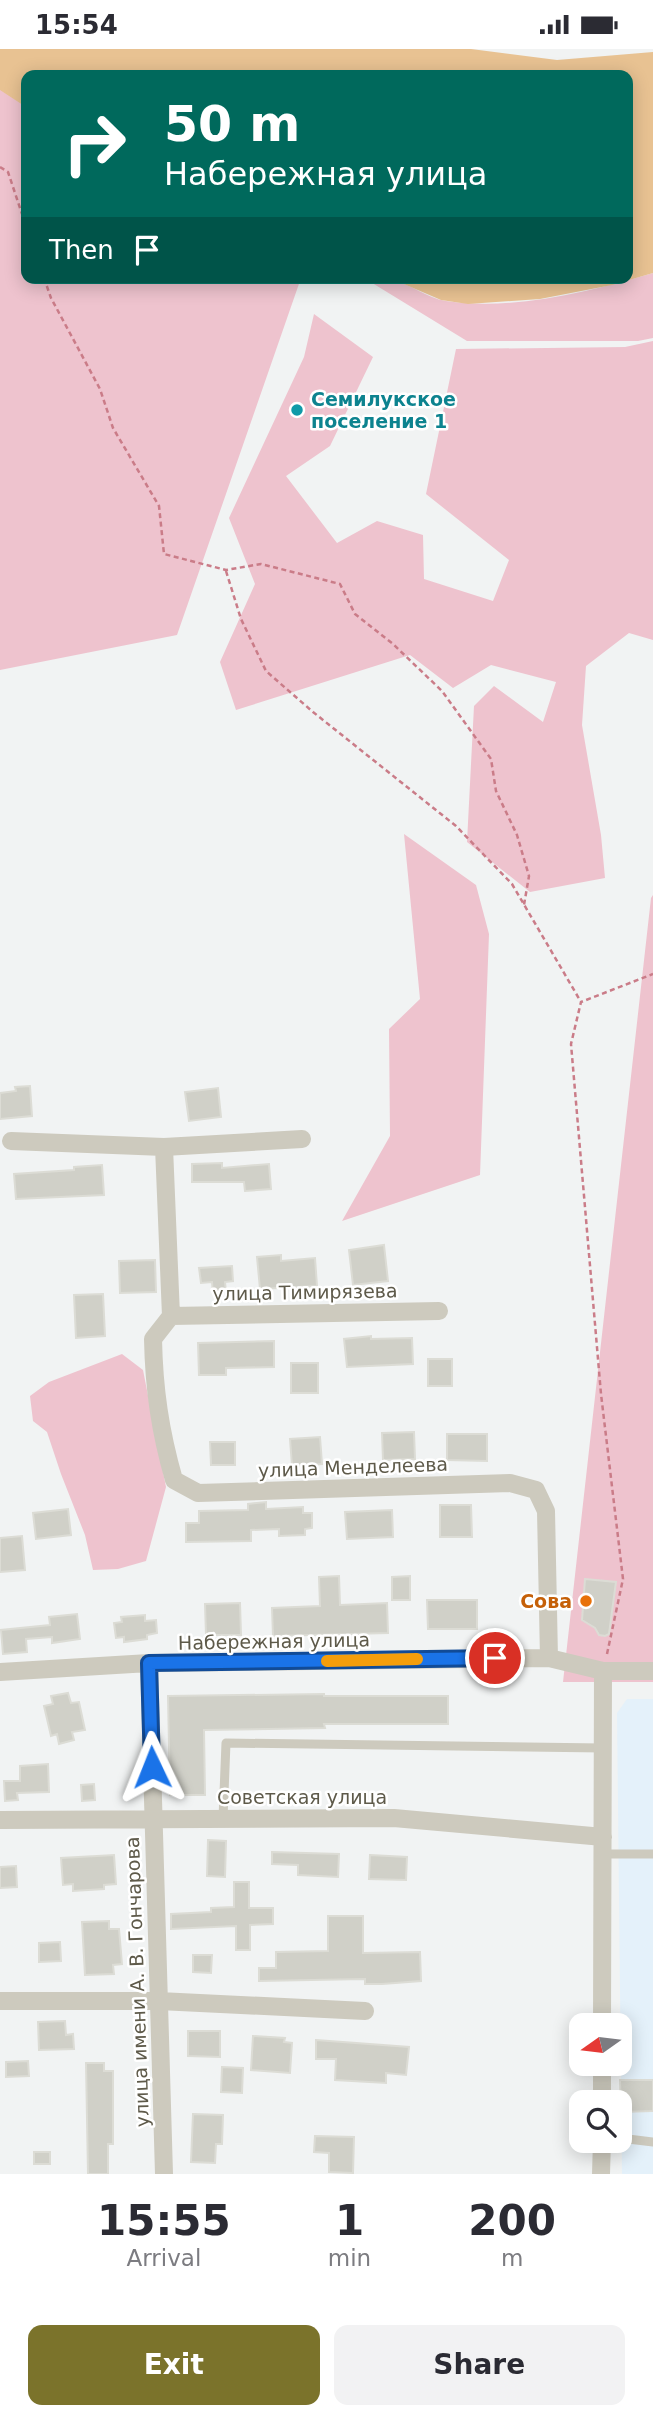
<!DOCTYPE html>
<meta charset="utf-8">
<style>
body{margin:0;font-family:"DejaVu Sans",sans-serif;background:#f2f2f3;color:#2b2b33;height:100vh;display:flex;flex-direction:column;font-size:26px;white-space:nowrap}
*{box-sizing:border-box;margin:0}
p{font-size:23px;color:#7c7c81}
.icon{flex:none;width:38px;height:38px;fill:none;stroke:currentColor;stroke-width:2;stroke-linecap:round;stroke-linejoin:round}
.map{position:relative;height:2125px;overflow:hidden}
.details{display:flex;flex-direction:column;background:#fff;flex:1}
.details>*{flex:none}
.hud{position:absolute;left:21px;top:21px;width:612px;height:214px;border-radius:14px;box-shadow:0 4px 18px #0003;background:#00695c;color:#fff;overflow:hidden}
.needle{width:46px;rotate:256deg}
.buttons{position:absolute;left:569px;top:1964px;display:grid;gap:14px}
.buttons a{display:grid;place-items:center;width:63px;height:63px;border-radius:14px;background:#fff;box-shadow:0 4px 18px #0003;font-size:35px}
.pin{position:absolute;display:grid;place-items:center;width:60px;height:60px;color:#fff;margin:-30px;border:4px solid #fff;border-radius:50%;box-shadow:0 2px 7px #0007}
.me{position:absolute;width:77px;margin:-38px;rotate:358deg;stroke-linejoin:round;filter:drop-shadow(0 0 5px #0008)}
.turn{display:flex;align-items:center;gap:24px;height:147px;padding:0 28px;font-size:32px}
.turn .icon{width:91px;height:91px;stroke-width:2.5}
.turn b{display:block;font-size:49px;line-height:60px}
.then{display:flex;align-items:center;height:66px;padding:0 28px;background:#0003;gap:14px;font-size:26px}
.eta{display:flex;justify-content:space-evenly;align-items:center;height:119px;text-align:center}
.eta b{font-size:42px;font-weight:800;line-height:49px}
.action{display:flex;gap:14px;margin-top:auto;padding:14px 28px}
.action a{flex:1;height:80px;border-radius:14px;background:#7b732b;color:#fff;font-size:28px;font-weight:800;line-height:80px;text-align:center}
.action a+a{background:#f2f2f3;color:#2b2b33}
.status{display:flex;justify-content:space-between;align-items:center;height:49px;padding:0 35px;background:#fff;direction:ltr}
.status svg{height:19px;fill:currentColor}
.map>svg:first-child{display:block}
.medical{fill:#e4f1fa}
.green{fill:#eec3ce}
.water{fill:#e8c292}
.building{fill:#d0d0c8;stroke:#dcdcd5;stroke-width:2}
.lines{fill:none;stroke-linecap:round;stroke-linejoin:round}
.path{stroke:#ca7c88;stroke-width:2.5;stroke-dasharray:5 3.5;stroke-linecap:butt}
.service{stroke:#cdcabe;stroke-width:9}
.minor{stroke:#cdcabe;stroke-width:18}
.route-casing{stroke:#114b97;stroke-width:18}
.route{stroke:#1a73e8;stroke-width:12}
.slow{stroke:#f59e0b;stroke-width:12}
.culture-dot{fill:#0f9aa8;stroke:#fff;stroke-width:2.5}
.food-dot{fill:#e8710a;stroke:#fff;stroke-width:2.5}
.labels{text-anchor:middle;stroke-width:5;stroke-linejoin:round;paint-order:stroke}
.culture-label{font-size:19px;font-weight:bold;fill:#0d838f;stroke:#fff;text-anchor:start}
.street-label{font-size:19px;fill:#5e5a4a;stroke:#fff}
.food-label{font-size:19px;font-weight:bold;fill:#c56008;stroke:#fff;text-anchor:end}
</style>
<div class="status"><b>15:54</b><svg viewBox="0 0 49 12"><path d="M0 12V9h3v3zM5 12V6h3v6zM10 12V3h3v9zM15 12V0h3v12zM26 1h20v11H26zM47 4h2v5h-2z"/></svg></div>
<div class="map">
<svg width="653" height="2125" viewBox="0 0 653 2125">
<rect width="100%" height="100%" fill="#f1f3f3"/>
<path class="medical" d="M627 1650H653V2125H622L617 1664Z"/>
<path class="green" d="M0 37 26 57V229H301L177 586 0 621Z
M653 224V289L638 292H467L364 229C373 229 383 228 391 230 410 235 427 249 446 252 514 262 588 243 653 224Z
M314 265 373 308 330 397 286 427 337 494 377 472 423 486 424 530 493 552 509 511 426 445 456 300 625 298 653 292V591L629 584 586 617 582 676 601 786 605 829 530 843 467 793 474 657 494 637 543 673 556 633 491 616 453 639 410 606 236 661 220 613 255 535 229 469 304 308Z
M404 785 476 836 489 885 480 1126 342 1172 390 1087 389 980 420 950Z
M653 846V1633H563L651 849Z
M122 1305 143 1321 166 1438 146 1512 118 1520 93 1521 85 1486 61 1425 47 1383 33 1372 30 1347 49 1333Z"/>
<path class="water" d="M0 0H471L557 11 653 3V224L612 236 540 250 468 255 441 251 390 229H628V26H26V58L0 41Z"/>
<path class="building" d="M30 1037 32 1067 0 1070V1044L16 1042 15 1038Z
M218 1039 221 1068 189 1072 185 1043Z
M222 1114V1119L269 1115 271 1140 245 1142 244 1133H192V1115Z
M102 1116 104 1146 16 1150 14 1125 74 1121V1118Z
M384 1196 388 1232 353 1236 349 1201Z
M281 1206V1212L315 1209 317 1237 260 1240 257 1208Z
M155 1211 156 1243 120 1244 119 1212Z
M232 1217 233 1232 225 1233 226 1243 213 1245 212 1233 201 1234 199 1219Z
M103 1245 105 1287 76 1289 74 1246Z
M371 1287V1290L412 1289 413 1315 347 1318 344 1290Z
M274 1292V1318L226 1319V1326H199L198 1294Z
M428 1310H452V1337H428Z
M291 1314H318V1344H291Z
M414 1383 415 1410 383 1411 382 1384Z
M447 1385H487V1412L447 1411Z
M320 1388 322 1415 292 1417 290 1390Z
M210 1393H235V1416H211Z
M266 1453V1460L303 1458V1464H312V1479L305 1480V1486L279 1487V1480L251 1481V1492L186 1493V1474H199V1462L248 1461V1455Z
M440 1456H471L472 1488H440Z
M68 1460 71 1486 36 1490 33 1464Z
M392 1461 393 1488 347 1490 345 1463Z
M22 1487 25 1521 0 1523V1489Z
M339 1527 340 1556 387 1554 388 1584 273 1587 272 1559 320 1557 319 1528Z
M410 1527V1551H392V1528Z
M585 1530 616 1533 609 1585 605 1587 599 1586 595 1579 582 1571Z
M427 1551H477V1580H428Z
M240 1554 241 1586H206L205 1555Z
M77 1565 80 1590 52 1594V1588L26 1590 27 1603 3 1605 1 1581 50 1576 49 1568Z
M145 1566V1572L156 1571 157 1584 147 1586V1590L124 1593V1588L116 1589 114 1574 122 1573 121 1568Z
M68 1644 71 1654 79 1653 85 1681 72 1683 74 1691 59 1695 57 1685 51 1687 44 1657 53 1655 51 1647Z
M324 1645V1647H448V1675H324L325 1679 204 1681 205 1746H170L168 1647Z
M48 1715 49 1743 17 1744 18 1751 5 1752 4 1732H20V1717Z
M94 1735 95 1751 82 1752 81 1736Z
M208 1791 226 1792 225 1828 207 1827Z
M272 1803 339 1805 338 1828 298 1826V1816L272 1815Z
M114 1806 116 1835 104 1836V1840L73 1842V1835L63 1836 61 1809Z
M370 1806 407 1808 406 1831 369 1830Z
M16 1817 17 1838 0 1839V1818Z
M234 1833H249V1859H273V1875L250 1876V1901H236V1877L171 1880V1865L211 1863V1859L234 1858Z
M328 1867H363V1904L420 1903 421 1932 382 1935H365V1930L259 1932V1919H276V1903L328 1902Z
M109 1872V1880H119L122 1915 113 1916 114 1925 85 1926 82 1873Z
M60 1893 61 1912 39 1913V1894Z
M193 1906H212L211 1924 193 1923Z
M65 1972 66 1986 73 1985 74 2000 39 2001 38 1973Z
M188 1982H220V2008L188 2007Z
M253 1987 285 1989 284 1993 292 1994 290 2024 251 2021Z
M316 1991 409 1998 406 2026 386 2024V2034L335 2031 336 2010H316Z
M28 2012 29 2027 6 2028V2013Z
M86 2014H104V2022H113V2095H108V2125H88Z
M222 2018 243 2019 242 2044 221 2043Z
M620 2031H653V2062L621 2063Z
M193 2065 223 2066 222 2095H216L215 2114 191 2113Z
M315 2087 354 2088 353 2124 329 2123V2104L314 2103Z
M34 2103H50V2115H34Z"/>
<g class="lines">
<path class="path" d="M0 118 8 123 26 177
M44 229 51 249 100 340 113 379 159 457 164 505 226 521 261 515 340 535 355 565 393 595 442 642 491 710 496 742 517 786 529 827 524 856
M226 522 241 570 266 622 313 663 456 777 512 835 581 953
M607 1605 623 1530 601 1345 571 995 581 953 653 925"/>
<path class="service" d="M223 1769 226 1694 603 1699
M603 1805H653
M620 2089 653 2093"/>
<path class="minor" d="M11 1092 164 1098 302 1090
M164 1098 171 1267 153 1290C154 1340 160 1382 174 1431L198 1444 510 1434 536 1441 546 1462 549 1609
M171 1267 439 1262
M149 1614 164 2125
M0 1623 149 1614 549 1609 603 1622H653
M0 1771 394 1769 603 1788
M0 1952H159L365 1962
M602 1976 603 1622
M602 2053V2014
M601 2125 602 2091"/>
</g>
<g class="lines">
<defs>
<path id="route" d="M152 1718 149 1614 495 1609"/>
</defs>
<use href="#route" class="route-casing"/>
<use href="#route" class="route"/>
<path class="slow" d="M327 1612 417 1610"/>
</g>
<circle class="culture-dot" cx="297" cy="361" r="7"/>
<circle class="food-dot" cx="586" cy="1552" r="7"/>
<g class="labels">
<g class="culture-label">
<text x="311" y="357">Семилукское<tspan x="311" dy="22">поселение 1</tspan></text>
</g>
<g class="street-label">
<text transform="translate(305 1243) rotate(-1)" y="7">улица Тимирязева</text>
<text transform="translate(353 1418) rotate(-2)" y="7">улица Менделеева</text>
<text transform="translate(274 1592) rotate(-1)" y="7">Набережная улица</text>
<text x="302" y="1755">Советская улица</text>
<text transform="translate(137 1933) rotate(-92)" y="7">улица имени А. В. Гончарова</text>
</g>
<g class="food-label">
<text x="572" y="1559">Сова</text>
</g>
</g>
</svg>
<div class="buttons">
<a><svg class="needle" viewBox="-14 -14 28 28"><path d="M0-13l5 13h-10z" fill="#e53935"/><path d="M0 13l5-13h-10z" fill="#7c7c81"/></svg></a>
<a><svg class="icon" aria-label="search" viewBox="0 0 24 24"><circle cx="10" cy="10" r="6"/><path d="M15 15l6 6"/></svg></a>
</div>
<div class="pin" style="left:495px;top:1609px;background:#d93025"><svg class="icon" aria-label="arrive" viewBox="0 0 24 24"><path d="M6 21V4h12l-3 4 3 4H6"/></svg></div>
<svg class="me" style="left:152px;top:1718px" viewBox="-20 -20 40 40"><path d="M0-17L14 15 0 8-14 15z" fill="#1a73e8" stroke="#fff" stroke-width="4"/></svg>
<div class="hud">
<div class="turn"><svg class="icon" aria-label="right" viewBox="0 0 24 24"><path d="M7 20v-9h11M14 6l5 5-5 5"/></svg><div><b>50 m</b>Набережная улица</div></div>
<div class="then">Then<svg class="icon" aria-label="arrive" viewBox="0 0 24 24"><path d="M6 21V4h12l-3 4 3 4H6"/></svg></div>
</div>
</div>
<section class="details">
<div class="eta">
<div><b>15:55</b><p>Arrival</p></div>
<div><b>1</b><p>min</p></div>
<div><b>200</b><p>m</p></div>
</div>
<div class="action"><a>Exit</a><a>Share</a></div>
</section>
